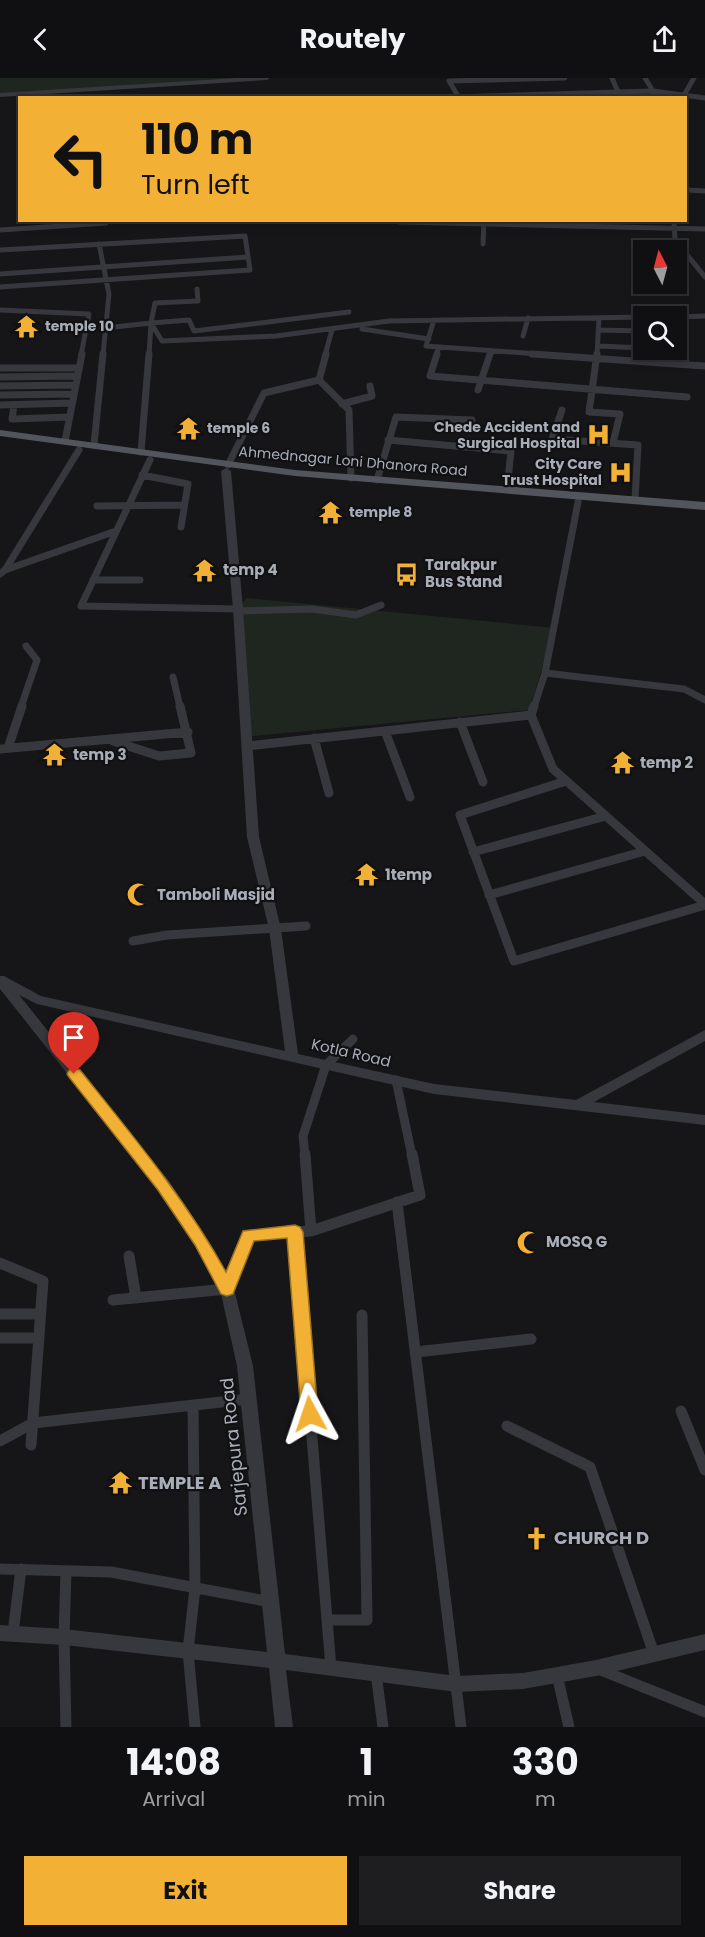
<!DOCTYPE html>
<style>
body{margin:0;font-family:Poppins,sans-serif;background:#1e1e20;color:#f1f3f6;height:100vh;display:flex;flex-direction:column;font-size:22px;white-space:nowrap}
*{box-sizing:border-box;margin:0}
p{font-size:20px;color:#9c9d9f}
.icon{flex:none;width:33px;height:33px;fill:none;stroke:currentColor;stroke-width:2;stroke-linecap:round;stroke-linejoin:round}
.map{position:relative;height:1649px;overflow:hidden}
.panel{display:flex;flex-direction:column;background:#101012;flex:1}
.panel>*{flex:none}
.hud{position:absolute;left:18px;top:18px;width:669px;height:126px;border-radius:0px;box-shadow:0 3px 9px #0003,0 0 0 2px #303032;background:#f2b134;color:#111;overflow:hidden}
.needle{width:39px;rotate:354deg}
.buttons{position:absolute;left:633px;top:162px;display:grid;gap:12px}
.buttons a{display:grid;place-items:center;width:54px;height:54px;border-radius:0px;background:#101012;box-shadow:0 3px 9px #0003,0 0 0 2px #303032;font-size:30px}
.pin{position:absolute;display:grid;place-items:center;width:51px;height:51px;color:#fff;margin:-62px -26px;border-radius:50% 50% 50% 0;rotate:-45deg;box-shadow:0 0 6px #0007}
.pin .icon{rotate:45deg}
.me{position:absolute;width:66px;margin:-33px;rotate:355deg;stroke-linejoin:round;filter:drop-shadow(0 0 4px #0008)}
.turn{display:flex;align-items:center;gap:21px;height:126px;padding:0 24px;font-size:27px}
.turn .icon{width:78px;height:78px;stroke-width:2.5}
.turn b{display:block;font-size:42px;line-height:51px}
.eta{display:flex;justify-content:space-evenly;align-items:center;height:102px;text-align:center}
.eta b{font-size:36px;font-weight:700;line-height:42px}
.action{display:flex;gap:12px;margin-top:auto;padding:12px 24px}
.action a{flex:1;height:69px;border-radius:0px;background:#f2b134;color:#111;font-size:24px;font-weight:700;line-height:69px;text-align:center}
.action a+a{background:#1e1e20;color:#f1f3f6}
header{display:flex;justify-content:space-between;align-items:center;height:78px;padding:0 24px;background:#101012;font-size:27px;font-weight:700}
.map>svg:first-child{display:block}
.green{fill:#1e261f}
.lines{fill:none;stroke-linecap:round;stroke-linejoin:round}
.minor-far3{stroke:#37383d;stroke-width:5}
.minor-far2{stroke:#37383d;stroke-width:7}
.minor-far1{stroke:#37383d;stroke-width:9}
.minor{stroke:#37383d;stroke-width:11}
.tertiary{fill:#37383d;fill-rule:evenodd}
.primary{fill:#53555c;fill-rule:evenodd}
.route{fill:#f2b134;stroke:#9d7322;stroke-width:1.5}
.labels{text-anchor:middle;stroke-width:4.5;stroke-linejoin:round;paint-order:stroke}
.far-poi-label{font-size:14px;font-weight:bold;fill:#a8adb8;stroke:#111113;text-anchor:start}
.far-street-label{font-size:14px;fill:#a8adb8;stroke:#111113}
.poi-label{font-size:15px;font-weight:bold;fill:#a8adb8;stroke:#111113;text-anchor:start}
.street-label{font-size:15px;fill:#a8adb8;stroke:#111113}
.near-street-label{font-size:18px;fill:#a8adb8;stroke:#111113}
.near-poi-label{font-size:18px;font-weight:bold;fill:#a8adb8;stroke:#111113;text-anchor:start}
</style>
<header><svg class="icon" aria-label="back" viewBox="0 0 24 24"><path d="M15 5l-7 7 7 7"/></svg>Routely<svg class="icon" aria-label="share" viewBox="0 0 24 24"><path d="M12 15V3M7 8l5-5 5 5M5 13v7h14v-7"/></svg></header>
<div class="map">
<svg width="705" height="1649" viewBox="0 0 705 1649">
<rect width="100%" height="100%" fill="#161618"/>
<path class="green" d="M0 0H254L0 16Z
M247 520 555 550 529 632 244 659 238 531Z"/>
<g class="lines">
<path class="minor-far3" d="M612 0 618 14
M684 17 694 0
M458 18 449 3 565 0
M421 20 653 13 645 0
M654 20 653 13 705 20
M686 112 705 113
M399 142V144L705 151
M674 142 675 162 705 199
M0 152 106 145
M99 166 109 216 103 277
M483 166 484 142
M0 172 245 158 250 192 0 209
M0 196 248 179
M197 211 198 223 155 225 151 245 189 242 194 253 349 234
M0 232 89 236 81 277
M676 239 705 238
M434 242 426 268 553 277
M151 245 162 263 276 258 389 243 644 239
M105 250 151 245 149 277
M362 251 429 261
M598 252 644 253
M523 258 528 240
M598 268 644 270
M672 272 673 277
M325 277 332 252
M436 277 439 269
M490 277 491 273
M597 277 599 240"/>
<path class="minor-far2" d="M437 276 430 298 687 319
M532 276 705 288
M597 276 589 334 620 336 613 365
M673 276 675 286
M0 290H79
M0 299 77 298
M319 302 349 332 351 400
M0 308 75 307
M478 312 490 276
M0 317 73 316
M342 326 372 318 370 308
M0 327 72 325
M14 327 12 341 69 339
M562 332 552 361 638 367 635 422
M388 362 511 373 507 412
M65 363 82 276
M94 367 103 276
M141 374 149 276
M150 382 81 528 238 531
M228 387 264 315 319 302 326 276
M142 397 188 406 181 449
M377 402 396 339 472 342
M578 424 545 595 684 611 705 622
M97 428 184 427
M5 492 116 453
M0 496 5 492 79 372
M93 502H140
M239 533 312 531 356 537 381 527
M173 599 180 629
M21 629 37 582 26 568
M534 629 545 595"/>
<path class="minor-far1" d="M531 637 534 628
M460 644 483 704
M385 653 410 719
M314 660 329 715
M113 663 159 678 191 675 180 628
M247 668 531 637 553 691 705 826
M8 670 22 628
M0 671 188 654
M566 703 460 737 514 883 705 827
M473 774 606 738
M489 817 645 773
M133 863 167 857 306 848
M396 1002 412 1078
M305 1078 303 1058 326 987 353 961"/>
<path class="minor" d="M305 1076 311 1153
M397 1124 461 1649
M295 1154 331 1590
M129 1178 136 1220
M0 1185 43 1203 31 1367
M113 1222 227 1211 249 1157 311 1153 420 1117 412 1076
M0 1236H40
M0 1260H39
M416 1274 531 1261
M193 1327 195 1510 188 1573 195 1649
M681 1333 705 1392
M507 1348 590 1389 654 1576
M0 1363 33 1345 248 1321
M0 1491 111 1494 271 1524
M66 1493 64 1559 66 1649
M327 1542H367L362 1237
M13 1555 21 1491
M598 1591 705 1634
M376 1595 383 1649
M557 1597 569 1649"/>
<path class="tertiary" d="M236 0H270L267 2 0 19V15Z
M226 390 231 393 243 531 259 759 281 851 298 976 434 1006 576 1022 705 952V963L594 1024 705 1037V1047L434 1016 37 926 19 917 169 1103 206 1159 234 1211 253 1288 285 1576 457 1598 523 1595 596 1582 705 1556V1572L596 1598 523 1611 457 1614 286 1592 293 1649H275L269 1590 64 1567 0 1563V1547L64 1551 267 1574 237 1288 220 1211 196 1167 159 1111 0 911V898H4L41 918 285 973 269 851 247 759 233 531 221 393Z"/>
<path class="primary" d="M0 352 295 392 705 424V432L295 398 0 358Z"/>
</g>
<path class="route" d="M74 990 80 992C132 1057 185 1120 226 1194L243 1153 295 1147 300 1149 303 1154 318 1336 316 1342 310 1344 304 1342 301 1336 287 1160 254 1163 233 1216 227 1218 221 1216 195 1167 158 1112 69 999 67 996 69 992Z"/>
<defs>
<symbol id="temple-bare" viewBox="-9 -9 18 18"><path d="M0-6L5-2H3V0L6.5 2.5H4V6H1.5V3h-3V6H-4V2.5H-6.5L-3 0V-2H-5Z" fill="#f2b134" stroke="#111113" stroke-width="2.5" paint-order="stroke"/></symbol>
<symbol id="hospital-bare" viewBox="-9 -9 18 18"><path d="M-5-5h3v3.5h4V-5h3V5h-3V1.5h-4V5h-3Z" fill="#f2b134" stroke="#111113" stroke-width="2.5" paint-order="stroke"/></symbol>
<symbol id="bus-bare" viewBox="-9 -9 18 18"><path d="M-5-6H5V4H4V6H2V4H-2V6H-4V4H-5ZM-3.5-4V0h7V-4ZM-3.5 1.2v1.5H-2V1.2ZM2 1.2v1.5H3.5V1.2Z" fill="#f2b134" stroke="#111113" stroke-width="2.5" paint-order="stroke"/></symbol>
<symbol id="mosque-bare" viewBox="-9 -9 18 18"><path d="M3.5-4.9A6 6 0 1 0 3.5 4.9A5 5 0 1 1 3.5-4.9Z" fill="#f2b134" stroke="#111113" stroke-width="2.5" paint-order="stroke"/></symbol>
<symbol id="church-bare" viewBox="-9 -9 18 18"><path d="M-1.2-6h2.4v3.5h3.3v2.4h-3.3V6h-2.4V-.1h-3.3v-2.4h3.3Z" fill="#f2b134" stroke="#111113" stroke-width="2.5" paint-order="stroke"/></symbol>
</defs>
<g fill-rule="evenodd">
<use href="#temple-bare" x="10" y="232" width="33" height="33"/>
<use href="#temple-bare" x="172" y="334" width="33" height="33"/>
<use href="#hospital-bare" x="582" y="340" width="33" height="33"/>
<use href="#hospital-bare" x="604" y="378" width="33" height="33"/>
<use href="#temple-bare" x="314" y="418" width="33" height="33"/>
<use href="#temple-bare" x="188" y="476" width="33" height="33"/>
<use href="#bus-bare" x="390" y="480" width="33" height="33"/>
<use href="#temple-bare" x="38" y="660" width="33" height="33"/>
<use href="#temple-bare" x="606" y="668" width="33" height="33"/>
<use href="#temple-bare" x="350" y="780" width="33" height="33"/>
<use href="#mosque-bare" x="122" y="800" width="33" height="33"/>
<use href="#mosque-bare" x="512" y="1148" width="33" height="33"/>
<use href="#temple-bare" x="104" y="1388" width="33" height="33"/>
<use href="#church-bare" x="520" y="1444" width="33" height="33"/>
</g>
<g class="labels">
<g class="far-poi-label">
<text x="45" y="253">temple 10</text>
<text x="580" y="354" text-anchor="end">Chede Accident and<tspan x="580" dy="16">Surgical Hospital</tspan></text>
<text x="207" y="355">temple 6</text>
<text x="602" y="391" text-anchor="end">City Care<tspan x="602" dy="16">Trust Hospital</tspan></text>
<text x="349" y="439">temple 8</text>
</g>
<g class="far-street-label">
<text transform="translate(353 383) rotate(5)" y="5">Ahmednagar Loni Dhanora Road</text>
</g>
<g class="poi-label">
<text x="425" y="492">Tarakpur<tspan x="425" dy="17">Bus Stand</tspan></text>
<text x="223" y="497">temp 4</text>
<text x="73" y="682">temp 3</text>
<text x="640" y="690">temp 2</text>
<text x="385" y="802">1temp</text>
<text x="157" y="822">Tamboli Masjid</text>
<text x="546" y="1169">MOSQ G</text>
</g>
<g class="street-label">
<text transform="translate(351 975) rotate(13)" y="5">Kotla Road</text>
</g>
<g class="near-street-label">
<text transform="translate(234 1369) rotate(-96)" y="6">Sarjepura Road</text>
</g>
<g class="near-poi-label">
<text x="138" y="1411">TEMPLE A</text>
<text x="554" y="1466">CHURCH D</text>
</g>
</g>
</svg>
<div class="buttons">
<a><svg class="needle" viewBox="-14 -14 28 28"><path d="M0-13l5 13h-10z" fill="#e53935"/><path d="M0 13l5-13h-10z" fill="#9c9d9f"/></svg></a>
<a><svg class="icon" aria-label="search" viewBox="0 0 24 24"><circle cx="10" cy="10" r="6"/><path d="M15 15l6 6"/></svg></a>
</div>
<div class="pin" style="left:74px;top:996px;background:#d93025"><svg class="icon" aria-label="arrive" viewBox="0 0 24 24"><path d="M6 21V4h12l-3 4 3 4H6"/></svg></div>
<svg class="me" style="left:310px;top:1336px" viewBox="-20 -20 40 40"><path d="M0-17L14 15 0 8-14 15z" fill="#f2b134" stroke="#fff" stroke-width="4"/></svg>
<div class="hud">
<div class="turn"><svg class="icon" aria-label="left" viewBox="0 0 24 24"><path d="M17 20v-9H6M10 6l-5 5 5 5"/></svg><div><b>110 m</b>Turn left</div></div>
</div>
</div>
<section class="panel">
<div class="eta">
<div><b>14:08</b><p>Arrival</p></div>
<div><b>1</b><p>min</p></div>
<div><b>330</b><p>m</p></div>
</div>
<div class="action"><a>Exit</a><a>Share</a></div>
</section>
